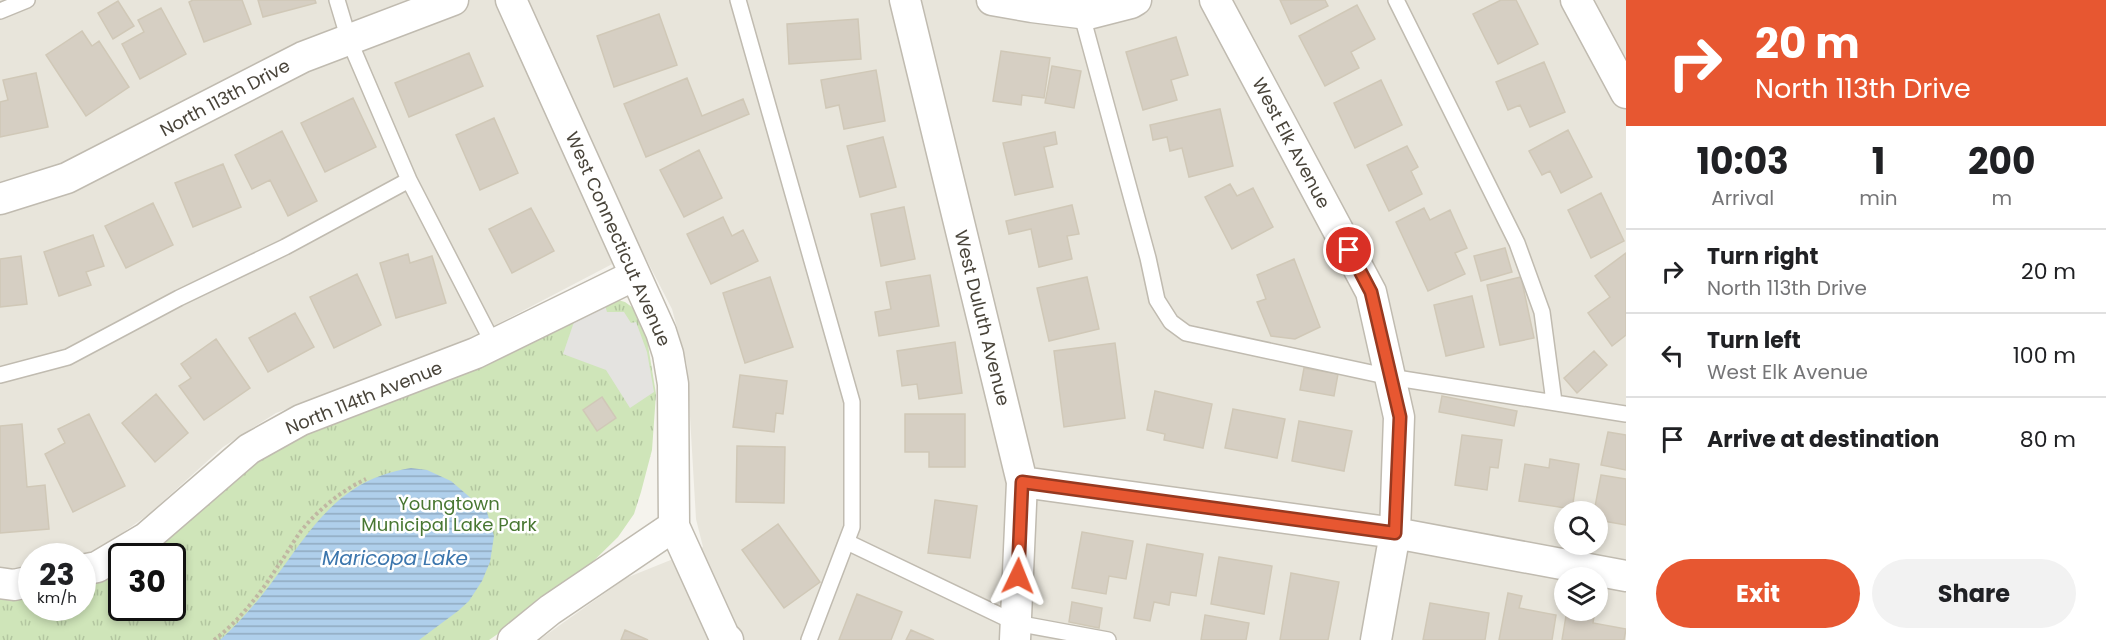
<!DOCTYPE html>
<style>
body{margin:0;font-family:Poppins,sans-serif;background:#f2f2f2;color:#202124;height:100vh;display:flex;flex-direction:column;font-size:22px;white-space:nowrap}
*{box-sizing:border-box;margin:0}
p{font-size:20px;color:#757577}
.icon{flex:none;width:33px;height:33px;fill:none;stroke:currentColor;stroke-width:2;stroke-linecap:round;stroke-linejoin:round}
.map{position:relative;flex:1;overflow:hidden}
.drawer{display:flex;flex-direction:column;background:#fff;width:480px}
.drawer>*{flex:none}
.top-card{background:#e75731;color:#fff;overflow:hidden}
.controls{position:absolute;left:1554px;top:501px;display:grid;gap:12px}
.controls a{display:grid;place-items:center;width:54px;height:54px;border-radius:50%;background:#fff;box-shadow:0 3px 9px #0003;font-size:30px}
.speed{position:absolute;left:18px;top:543px;display:flex;gap:12px;font-size:30px;font-weight:700;text-align:center}
.speed>*{display:grid;place-content:center;width:78px;height:78px;border-radius:50%;background:#fff;box-shadow:0 3px 9px #0003;line-height:1}
.speed small{font-size:15px;font-weight:400}
.speed .limit{border:3px solid #111;border-radius:9px;background:#fff;color:#111}
.pin{position:absolute;display:grid;place-items:center;width:51px;height:51px;color:#fff;margin:-26px;border:3px solid #fff;border-radius:50%;box-shadow:0 2px 6px #0007}
.me{position:absolute;width:66px;margin:-33px;rotate:2deg;stroke-linejoin:round;filter:drop-shadow(0 0 4px #0008)}
.turn{display:flex;align-items:center;gap:21px;height:126px;padding:0 30px;font-size:27px}
.turn .icon{width:78px;height:78px;stroke-width:2.5}
.turn b{display:block;font-size:42px;line-height:51px}
.eta{display:flex;justify-content:space-evenly;align-items:center;height:102px;text-align:center}
.eta b{font-size:36px;font-weight:700;line-height:42px}
.action{display:flex;gap:12px;margin-top:auto;padding:12px 30px}
.action a{flex:1;height:69px;border-radius:36px;background:#e75731;color:#fff;font-size:24px;font-weight:700;line-height:69px;text-align:center}
.action a+a{background:#f2f2f2;color:#202124}
ul{padding:0;list-style:none}
li{display:flex;align-items:center;gap:18px;height:84px;padding:0 30px;border-top:2px solid #e0e0e0}
li div{flex:1}
li b{display:block;font-size:22px}
li em{font-style:normal}
main{display:flex;flex:1;min-height:0}
.map>svg:first-child{display:block}
.residential{fill:#e8e5db;fill-rule:evenodd}
.park{fill:url(#park-tufts)}
.parking{fill:#e4e3e0}
.water{fill:url(#water-rules)}
.building{fill:#d6cfc3;stroke:#d0c8b7;stroke-width:1.5}
.lines{fill:none;stroke-linecap:round;stroke-linejoin:round}
.lane-casing{stroke:#c0bbb0;stroke-width:18}
.street-casing{stroke:#c0bbb0;stroke-width:33}
.path{stroke:#c0b7a2;stroke-width:4;stroke-dasharray:3 3;stroke-linecap:butt}
.lane{stroke:#fff;stroke-width:15}
.street{stroke:#fff;stroke-width:30}
.route-casing{stroke:#963920;stroke-width:15}
.route{stroke:#e75731;stroke-width:10}
.labels{text-anchor:middle;stroke-width:5;stroke-linejoin:round;paint-order:stroke}
.street-label{font-size:18px;fill:#49443a;stroke:#fff}
.park-label{font-size:18px;fill:#487732;stroke:#fff}
.water-label{font-size:20px;font-style:italic;fill:#3c76ad;stroke:#fff}
</style>
<main>
<div class="map">
<svg width="1626" height="640" viewBox="0 0 1626 640">
<defs>
<pattern id="park-tufts" width="24" height="20" patternUnits="userSpaceOnUse" patternTransform="scale(1.5)"><rect width="24" height="20" fill="#cfe5b9"/><path d="M3 7l-1-3M5 7V3M7 7l1-3M15 17l-1-3M17 17v-4M19 17l1-3" fill="none" stroke="#b3c6a0"/></pattern>
<pattern id="water-rules" width="6" height="5" patternUnits="userSpaceOnUse" patternTransform="scale(1.5)"><rect width="6" height="5" fill="#afcfeb"/><path d="M0 2.5h6" fill="none" stroke="#90aabf"/></pattern>
</defs>
<rect width="100%" height="100%" fill="#f5f3ed"/>
<path class="residential" d="M0 0H1626V640H539L626 578 703 547 696 519 687 365 672 309 641 249 459 344 276 413 223 447 149 514 104 546 79 556H32L31 569 15 572 0 570ZM1564 512H1598V544H1564ZM1564 578H1598V610H1564Z"/>
<path class="park" d="M618 300 625 302 636 310 647 339 656 394 652 450 641 492 634 514 618 537 569 585 489 640H0V599L31 598 32 608H82L83 586 106 578 121 569 122 608H172V556H141L255 461 294 438 378 405 472 371 610 302Z"/>
<path class="parking" d="M605 305 607 312H624L631 323 636 322 647 352 654 392 630 408 606 370 563 354 575 319Z"/>
<path class="water" d="M411 468 427 470 451 481 487 512 494 536 490 562 482 581 469 601 458 611 419 640H220C240 622 259 600 275 578 299 546 320 511 354 489 370 478 392 471 411 468Z"/>
<path class="building" d="M193 0H242L251 24 204 42 189 2Z
M258 0H315L316 3 263 17Z
M1280 0H1325L1328 6 1291 24Z
M1501 0H1516L1538 44 1498 64 1473 14Z
M118 1 134 26 113 39 98 13Z
M1357 5 1375 39 1351 52 1359 68 1325 86 1299 36Z
M161 8 186 54 140 79 122 44 144 32 138 20Z
M659 14 677 65 614 87 597 36Z
M858 19 861 59 789 64 787 24Z
M82 31 92 46 99 41 129 87 86 116 46 55Z
M1176 37 1188 75 1171 80 1177 100 1143 110 1126 52Z
M1001 51 1050 58 1044 98 1022 95 1021 105 993 101Z
M469 53 483 86 409 117 395 83Z
M1544 62 1565 112 1530 127 1520 105 1508 110 1496 82Z
M1052 66 1081 71 1074 108 1045 103Z
M876 70 885 121 844 129 839 105 826 108 821 80Z
M36 73 48 127 0 137V102L8 100 3 80Z
M687 78 702 116 743 99 749 114 646 157 624 104Z
M1381 80 1402 125 1355 148 1334 103Z
M353 98 376 147 325 172 301 123Z
M1220 109 1233 166 1189 177 1182 148 1170 151 1167 137 1153 140 1150 125Z
M494 118 518 173 480 190 456 135Z
M1568 130 1592 177 1561 193 1550 171 1542 175 1529 151Z
M282 131 317 201 288 216 270 180 252 189 235 155Z
M1055 132 1057 144 1044 147 1053 187 1015 195 1003 143Z
M883 137 896 187 860 197 847 146Z
M1407 146 1418 167 1411 171 1422 194 1389 211 1367 165Z
M699 150 722 198 684 217 660 170Z
M223 164 241 207 193 227 175 183Z
M1230 184 1237 196 1253 188 1273 227 1232 249 1205 197Z
M1601 193 1624 241 1591 258 1568 210Z
M153 203 173 245 126 268 105 226Z
M1072 205 1079 234 1067 236 1072 259 1039 267 1031 229 1009 234 1006 221Z
M904 207 915 259 881 266 871 214Z
M531 208 554 251 512 273 489 229Z
M1424 208 1430 220 1450 210 1467 248 1455 253 1465 274 1428 291 1396 222Z
M723 217 732 236 743 230 758 261 711 284 687 234Z
M93 235 104 266 86 272 91 285 59 296 44 252Z
M1505 248 1512 272 1481 281 1474 256Z
M1626 253V335L1612 346 1588 313 1610 297 1595 276Z
M408 254 410 263 432 256 446 303 396 318 380 263Z
M21 256 27 304 0 307V259Z
M1294 259 1320 327 1295 339 1271 336 1257 302 1266 299 1257 275Z
M357 274 381 325 334 348 310 297Z
M930 275 939 326 879 336 875 312 891 309 886 282Z
M770 277 793 347 745 363 723 293Z
M1087 277 1099 329 1049 341 1037 288Z
M1521 277 1534 338 1500 345 1487 285Z
M1472 296 1484 347 1446 356 1434 305Z
M295 313 314 347 268 372 249 338Z
M216 339 250 388 204 420 179 386 191 378 181 364Z
M955 342 962 393 919 399 917 384 902 386 897 351Z
M1115 343 1125 418 1064 427 1054 351Z
M1594 351 1607 365 1577 393 1564 378Z
M1304 368 1338 374 1334 396 1300 390Z
M740 375 787 381 783 414 776 413 774 432 733 427Z
M1155 391 1212 404 1203 448 1164 440 1165 434 1147 430Z
M156 394 188 433 155 462 122 423Z
M1442 396 1517 411 1514 426 1439 412Z
M602 397 616 418 597 431 583 410Z
M1233 409 1285 419 1277 458 1225 448Z
M89 414 125 486 73 512 45 454 65 443 58 429Z
M905 414H965V467H929V452H905Z
M1299 421 1352 431 1344 471 1292 461Z
M22 424 27 487 45 485 49 529 0 533V426Z
M1608 432 1626 435V470L1601 465Z
M1462 435 1502 440 1498 468 1490 467 1487 490 1455 485Z
M737 446 785 447 784 503 736 502Z
M1550 459 1579 464 1572 509 1519 501 1525 464 1549 468Z
M1601 475 1626 479V525L1598 520V512H1594Z
M935 500 977 506 970 558 928 553Z
M778 524 820 582 784 608 742 550Z
M1082 532 1133 541 1126 579 1109 576 1106 594 1072 588Z
M1147 544 1203 554 1196 596 1171 592 1169 605 1154 602 1150 621 1134 618Z
M1219 557 1272 566 1264 614 1211 604Z
M1291 573 1339 582 1328 640H1280Z
M1508 593 1522 596 1519 608 1556 615 1552 640H1499Z
M857 594 902 612 891 640H839Z
M1072 602 1102 608 1099 628 1069 622Z
M1430 603 1489 613 1485 640H1423Z
M1567 610H1595L1593 623 1626 629 1624 640H1562Z
M1205 615 1249 623 1246 640H1201Z
M625 630 648 640H621Z
M911 630 934 640H906Z"/>
<g class="lines">
<defs>
<path id="lane" d="M337 0 349 40 409 180
M738 0 852 402V527L809 640
M1396 0 1517 243 1542 312 1554 402
M0 11 27 0
M1081 12 1148 258 1157 300 1171 322 1186 333 1390 377 1626 414
M0 375 68 357 179 298 285 247 409 180 494 345
M847 542 1016 623 1108 640"/>
<path id="street" d="M511 0 661 332 668 354 673 384 674 526 724 636 728 640
M905 0 1022 482 1015 640
M992 0 1032 7 1088 14 1131 3 1136 0
M1215 0 1371 292 1399 417 1395 533 1376 640
M1576 0 1626 93
M0 199 67 178 303 57 453 0
M1022 482 1395 533 1626 576
M82 570 97 567 146 538 249 449 301 420 476 353 635 275
M0 583 14 585 32 581
M513 640 550 610 674 526"/>
</defs>
<use href="#lane" class="lane-casing"/>
<use href="#street" class="street-casing"/>
<path class="path" d="M214 640C239 621 261 593 278 566 286 555 293 542 301 531 319 509 341 491 366 479"/>
<use href="#lane" class="lane"/>
<use href="#street" class="street"/>
</g>
<g class="lines">
<defs>
<path id="route" d="M1018 576 1022 482 1395 533 1400 417 1371 292 1349 250"/>
</defs>
<use href="#route" class="route-casing"/>
<use href="#route" class="route"/>
</g>
<g class="labels">
<g class="street-label">
<text transform="translate(225 98) rotate(-28)" y="6">North 113th Drive</text>
<text transform="translate(1291 143) rotate(62)" y="6">West Elk Avenue</text>
<text transform="translate(618 239) rotate(66)" y="6">West Connecticut Avenue</text>
<text transform="translate(982 318) rotate(76)" y="6">West Duluth Avenue</text>
<text transform="translate(364 398) rotate(-22)" y="6">North 114th Avenue</text>
</g>
<g class="park-label">
<text x="449" y="510">Youngtown<tspan x="449" dy="21">Municipal Lake Park</tspan></text>
</g>
<g class="water-label">
<text x="395" y="565">Maricopa Lake</text>
</g>
</g>
</svg>
<div class="controls">
<a><svg class="icon" aria-label="search" viewBox="0 0 24 24"><circle cx="10" cy="10" r="6"/><path d="M15 15l6 6"/></svg></a>
<a><svg class="icon" aria-label="layers" viewBox="0 0 24 24"><path d="M12 4l9 5-9 5-9-5zM3 14l9 5 9-5"/></svg></a>
</div>
<div class="speed"><div>23<small>km/h</small></div><div class="limit">30</div></div>
<div class="pin" style="left:1349px;top:250px;background:#d93025"><svg class="icon" aria-label="arrive" viewBox="0 0 24 24"><path d="M6 21V4h12l-3 4 3 4H6"/></svg></div>
<svg class="me" style="left:1018px;top:576px" viewBox="-20 -20 40 40"><path d="M0-17L14 15 0 8-14 15z" fill="#e75731" stroke="#fff" stroke-width="4"/></svg>
</div>
<section class="drawer">
<div class="top-card">
<div class="turn"><svg class="icon" aria-label="right" viewBox="0 0 24 24"><path d="M7 20v-9h11M14 6l5 5-5 5"/></svg><div><b>20 m</b>North 113th Drive</div></div>
</div>
<div class="eta">
<div><b>10:03</b><p>Arrival</p></div>
<div><b>1</b><p>min</p></div>
<div><b>200</b><p>m</p></div>
</div>
<ul>
<li><svg class="icon" aria-label="right" viewBox="0 0 24 24"><path d="M7 20v-9h11M14 6l5 5-5 5"/></svg><div><b>Turn right</b><p>North 113th Drive</p></div><em>20 m</em></li>
<li><svg class="icon" aria-label="left" viewBox="0 0 24 24"><path d="M17 20v-9H6M10 6l-5 5 5 5"/></svg><div><b>Turn left</b><p>West Elk Avenue</p></div><em>100 m</em></li>
<li><svg class="icon" aria-label="arrive" viewBox="0 0 24 24"><path d="M6 21V4h12l-3 4 3 4H6"/></svg><div><b>Arrive at destination</b></div><em>80 m</em></li>
</ul>
<div class="action"><a>Exit</a><a>Share</a></div>
</section>
</main>
